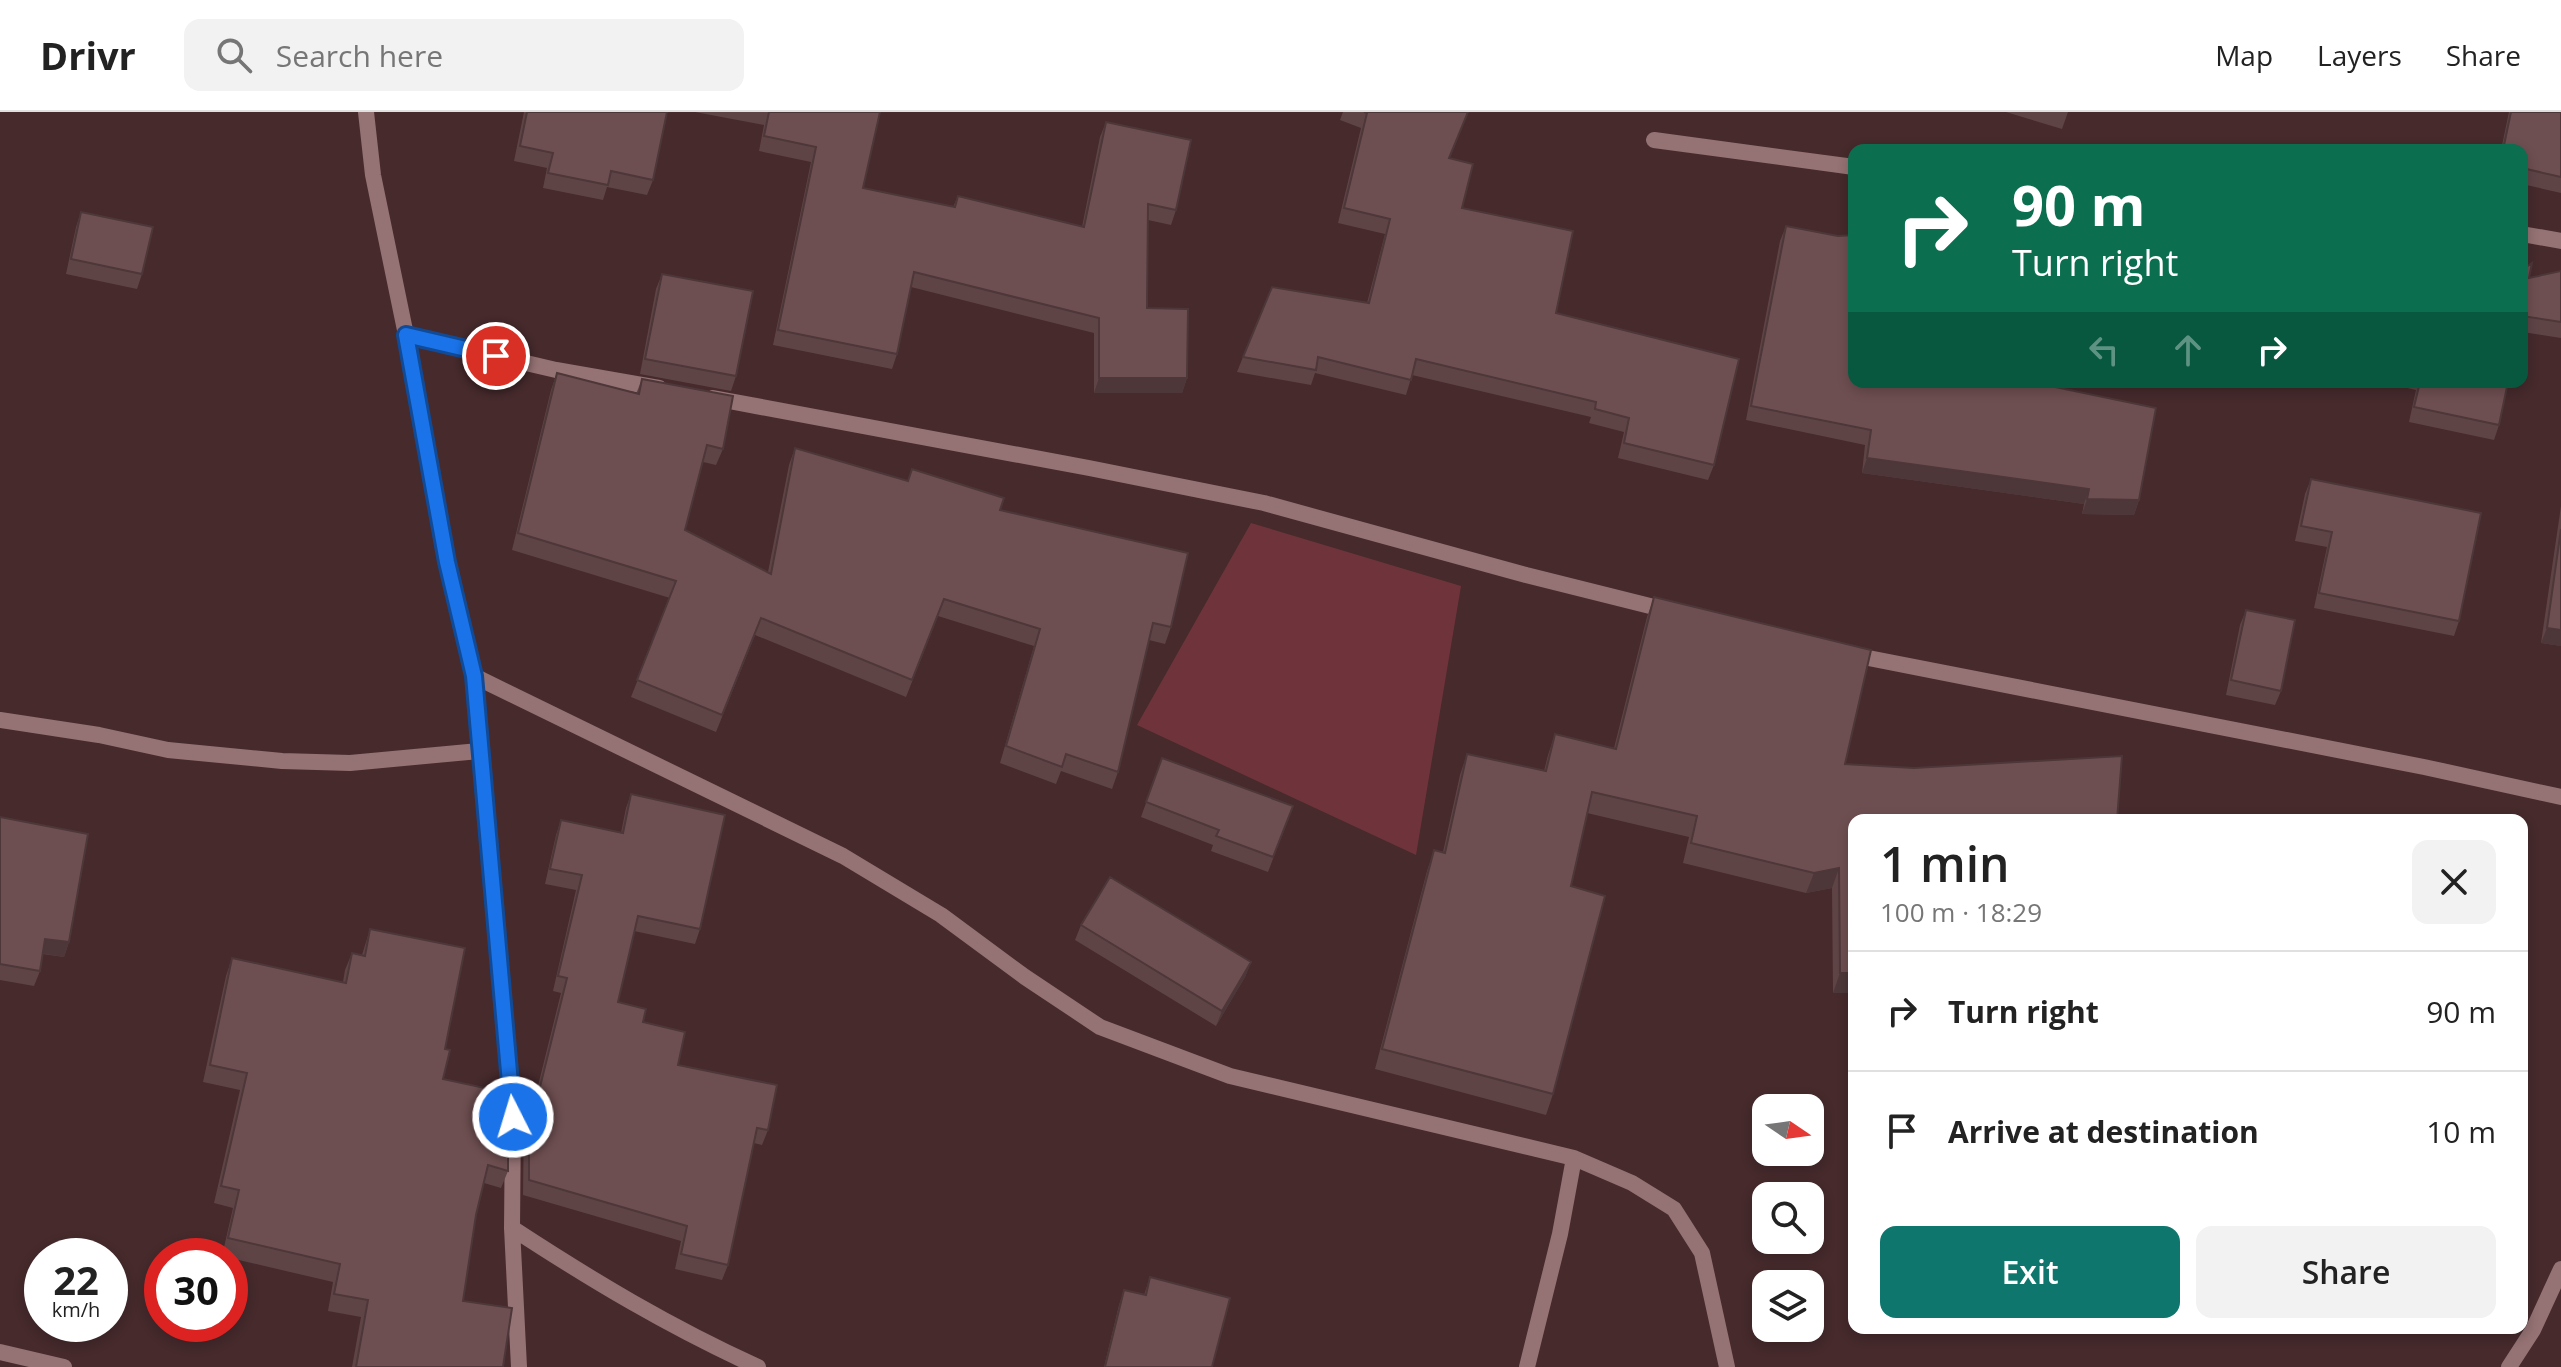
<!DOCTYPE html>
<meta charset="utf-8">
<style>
body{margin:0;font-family:"Open Sans",sans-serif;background:#f2f2f2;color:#222;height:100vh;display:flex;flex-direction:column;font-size:30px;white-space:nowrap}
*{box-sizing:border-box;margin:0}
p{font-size:26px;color:#767676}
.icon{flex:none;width:44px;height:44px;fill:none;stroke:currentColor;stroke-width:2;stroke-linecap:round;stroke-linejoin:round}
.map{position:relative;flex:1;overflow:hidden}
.panel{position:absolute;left:1848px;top:702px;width:680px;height:520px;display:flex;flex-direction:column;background:#fff;border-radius:16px;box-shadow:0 4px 12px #0003}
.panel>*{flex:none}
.banner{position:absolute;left:1848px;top:32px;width:680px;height:244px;border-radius:16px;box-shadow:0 4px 12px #0003;background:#0b6e4f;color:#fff;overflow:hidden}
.needle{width:52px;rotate:103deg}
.controls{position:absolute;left:1752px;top:982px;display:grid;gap:16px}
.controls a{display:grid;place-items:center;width:72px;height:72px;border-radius:16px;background:#fff;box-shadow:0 4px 12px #0003;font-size:40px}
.speed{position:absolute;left:24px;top:1126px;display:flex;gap:16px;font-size:40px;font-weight:700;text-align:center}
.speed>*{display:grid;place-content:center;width:104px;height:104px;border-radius:50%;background:#fff;box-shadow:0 4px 12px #0003;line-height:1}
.speed small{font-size:20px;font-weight:400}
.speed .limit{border:12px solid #d22;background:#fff;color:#111}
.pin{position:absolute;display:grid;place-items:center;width:68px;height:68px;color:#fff;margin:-34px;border:4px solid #fff;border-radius:50%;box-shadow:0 2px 8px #0007}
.me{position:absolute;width:88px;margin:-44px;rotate:355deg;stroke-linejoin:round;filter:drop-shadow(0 0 6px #0008)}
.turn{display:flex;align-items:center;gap:28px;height:168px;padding:0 32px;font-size:36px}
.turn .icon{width:104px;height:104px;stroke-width:2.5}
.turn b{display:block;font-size:56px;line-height:68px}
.lanes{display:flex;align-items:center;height:76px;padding:0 32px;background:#0003;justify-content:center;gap:40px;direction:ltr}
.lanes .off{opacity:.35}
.round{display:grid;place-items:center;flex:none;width:84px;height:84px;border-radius:16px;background:#f2f2f2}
.summary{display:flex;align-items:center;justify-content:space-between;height:136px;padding:0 32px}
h1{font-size:48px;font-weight:600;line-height:60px}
.primary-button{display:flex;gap:16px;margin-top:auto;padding:16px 32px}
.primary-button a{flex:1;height:92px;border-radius:16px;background:#0f766e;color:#fff;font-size:32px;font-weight:600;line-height:92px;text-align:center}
.primary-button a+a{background:#f2f2f2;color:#222}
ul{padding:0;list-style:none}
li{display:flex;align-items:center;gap:24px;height:120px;padding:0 32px;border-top:2px solid #e0e0e0}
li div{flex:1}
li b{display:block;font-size:30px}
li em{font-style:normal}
header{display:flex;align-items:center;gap:48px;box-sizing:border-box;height:112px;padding:0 40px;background:#fff;border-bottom:2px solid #e0e0e0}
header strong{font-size:38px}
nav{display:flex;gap:44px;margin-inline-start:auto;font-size:28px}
.search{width:560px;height:72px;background:#f2f2f2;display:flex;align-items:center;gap:20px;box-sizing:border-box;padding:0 28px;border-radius:16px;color:#767676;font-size:30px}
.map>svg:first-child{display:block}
.green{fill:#6f343b}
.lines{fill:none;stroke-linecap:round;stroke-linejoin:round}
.minor{stroke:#957274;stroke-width:16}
.wall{fill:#5f4446}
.shaded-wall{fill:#4d3739}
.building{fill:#6e4f51;stroke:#4d3739;stroke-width:2}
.route-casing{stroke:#114b97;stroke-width:20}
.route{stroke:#1a73e8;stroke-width:14}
</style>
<header>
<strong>Drivr</strong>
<div class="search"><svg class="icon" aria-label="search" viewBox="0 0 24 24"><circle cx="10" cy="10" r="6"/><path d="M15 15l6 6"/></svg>Search here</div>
<nav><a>Map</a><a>Layers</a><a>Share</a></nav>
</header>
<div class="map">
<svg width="2561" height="1255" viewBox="0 0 2561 1255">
<rect width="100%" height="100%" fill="#462a2c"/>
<path class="green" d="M1251 411 1461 474 1416 743 1137 613Z"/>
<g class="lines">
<path class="minor" d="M366 0 373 63 406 223 447 450 474 564 513 1005 512 1116 519 1255
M1654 28 1854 55
M2522 122 2561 129
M406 223 556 258 659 276
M713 286 1089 356 1264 391 1526 463 1670 499
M1848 542 2424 655 2561 685
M474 564 843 744 941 803 1025 865 1100 915 1230 964 1574 1046 1632 1071 1674 1097 1702 1141 1727 1255
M0 608 99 623 168 638 282 649 350 651 479 639
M512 1116C593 1169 670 1215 758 1255
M0 1240 64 1255
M1527 1255 1560 1122 1574 1046
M2509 1255 2533 1218 2561 1157"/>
</g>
<path class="wall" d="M524 0H667L653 68 647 83 607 75 603 88 543 76 547 56 514 49Z
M695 0H880L863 76 953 95 958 84 1082 115 1100 25 1106 10 1176 98 1171 113 1148 108 1147 196 1187 266 1182 281H1094V221L911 175 897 242 892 257 773 233 811 50 759 39 764 13Z
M1343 0H1468L1449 46 1462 96 1556 201 1714 353 1708 368 1618 346 1624 320 1589 311 1591 305 1412 263 1406 283 1315 261 1311 273 1237 260 1243 245 1367 191 1385 122 1338 111 1361 16 1340 8Z
M2006 0H2068L2062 17Z
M2509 0H2561V81L2522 72V38H2501Z
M81 100 142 162 137 177 66 162 76 115Z
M1786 114 2050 274 2139 388 2134 403 2082 402 2084 392 1862 361 1865 333 1746 308 1780 129Z
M2522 158 2529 166 2561 159V226L2522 220Z
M662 162 736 264 731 279 640 262 656 177Z
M557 261 636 282 642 267 723 337 716 353 703 350 685 418 768 460 789 353 795 336 1000 398 1171 515 1165 532 1149 528 1118 660 1112 677 1061 659 1056 672 1000 651 1034 534 938 504 906 585 755 523 716 620 631 585 670 486 512 438 551 278Z
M2381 270H2508L2499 313 2494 328 2409 310 2416 278Z
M2311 367 2459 509 2454 524 2314 496 2327 435 2295 429 2305 382Z
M2561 394V534L2541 531Z
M1654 485 1845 652 1854 708V881H1833L1832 776 1806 781 1683 751 1689 725 1587 701 1571 774 1553 982 1546 1003 1375 957 1427 759 1434 738 1443 740 1460 663 1467 642 1544 659 1548 643 1555 622 1614 636 1647 505Z
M2246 498 2281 579 2275 593 2226 583 2240 513Z
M1162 646 1293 694 1268 760 1211 739 1213 733 1141 705Z
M631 682 700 817 695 832 634 819 618 890 643 910 678 953 768 1018 762 1033 754 1031 728 1153 722 1168 675 1157 681 1129 523 1083 524 1004 529 989 534 990 561 881 553 879 576 778 545 772 556 723 561 708 621 721 626 696Z
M0 705 69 830 64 845 43 842 40 859 34 874 0 868Z
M1081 813 1251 850 1245 865 1216 914 1075 828Z
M370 817 445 937 443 967 508 1059 501 1076 484 1071 476 1103 463 1189 503 1255H352L361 1205 328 1199 333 1170 230 1146V1144H222L233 1096 214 1091 240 978 203 970 226 864 232 846 343 870 345 858 352 841 362 843Z
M1150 1165 1212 1255H1104L1119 1193 1124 1178 1144 1183Z"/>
<path class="shaded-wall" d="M1099 266H1187L1182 281H1094Z
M1867 346 2089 377 2084 392 1862 361Z
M2087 387 2139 388 2134 403 2082 402Z
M2547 516 2561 518V534L2541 531Z
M1839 756 1832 776 1806 781 1814 761Z
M45 827 69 830 64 845 40 841Z
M1251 850 1245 865 1216 914 1222 899Z
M1840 861H1854V881H1833Z"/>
<path class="building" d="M527 0H667L653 68 611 59 608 73 548 61 553 41 520 34Z
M769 0H880L863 76 955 95 958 84 1084 115 1106 10 1191 28 1176 98 1148 92 1147 196 1188 197 1187 266H1099V206L914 160 897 242 778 218 816 35 764 24Z
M1364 0H1468L1449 46 1473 52 1462 96 1573 119 1556 201 1739 247 1714 353 1624 331 1629 306 1595 297 1596 290 1416 247 1411 268 1318 245 1316 258 1243 245 1272 175 1369 191 1390 107 1344 96 1367 1Z
M2511 0H2561V65L2522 56V38H2503Z
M81 100 153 115 142 162 71 147Z
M1786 114 1838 124 1854 123V270H2050V274L2156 296 2139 388 2087 387 2089 377 1867 346 1871 318 1751 294Z
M2532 151 2529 166 2561 159V210L2522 204V158Z
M662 162 753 179 736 264 645 247Z
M557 261 639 282 642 267 733 284 723 337 707 333 685 418 771 462 795 336 908 369 912 357 1004 386 1000 398 1188 441 1171 515 1153 511 1118 660 1066 642 1062 655 1006 634 1040 517 944 487 912 568 761 506 722 603 637 568 676 469 518 421Z
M2420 270H2508L2499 313 2414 295Z
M2311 367 2481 401 2459 509 2319 481 2332 420 2301 414Z
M2561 417V518L2547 516Z
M1654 485 1871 538 1845 652 1914 656 2122 644 2117 708H1854V861H1840L1839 756 1814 761 1691 731 1697 704 1592 680 1571 774 1605 784 1553 982 1382 937 1434 738 1445 741 1467 642 1546 659 1555 622 1616 637Z
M2246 498 2295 508 2281 579 2231 568Z
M1162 646 1293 694 1273 745 1216 724 1219 718 1146 690Z
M631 682 725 703 700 817 638 804 618 890 646 897 643 910 685 920 678 953 777 973 768 1018 757 1016 728 1153 681 1142 687 1114 529 1068V989L536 991 567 866 558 864 582 763 550 757 561 708 623 721Z
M0 705 88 722 69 830 45 827 40 859 0 852Z
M1110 765 1251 850 1222 899 1081 813Z
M370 817 465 836 445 937 450 938 443 967 508 981V1059L488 1053 476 1103 463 1189 512 1196 503 1255H356L368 1188 334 1182 340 1152 228 1126 239 1078 221 1074 247 961 210 953 232 846 346 871 352 841 365 844Z
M1150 1165 1230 1186 1212 1255H1105L1124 1178 1146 1183Z"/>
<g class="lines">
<defs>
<path id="route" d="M496 244 406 223 447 450 474 564 513 1005"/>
</defs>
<use href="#route" class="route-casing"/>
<use href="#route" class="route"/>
</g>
</svg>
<div class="controls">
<a><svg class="needle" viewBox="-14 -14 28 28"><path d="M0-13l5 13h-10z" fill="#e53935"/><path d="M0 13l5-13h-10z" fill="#767676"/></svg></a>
<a><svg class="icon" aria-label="search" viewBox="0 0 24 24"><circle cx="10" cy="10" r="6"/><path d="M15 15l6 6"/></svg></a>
<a><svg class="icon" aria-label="layers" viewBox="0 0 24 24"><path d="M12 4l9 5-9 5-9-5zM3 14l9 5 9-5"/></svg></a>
</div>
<div class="speed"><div>22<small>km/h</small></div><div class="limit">30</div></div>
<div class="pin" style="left:496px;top:244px;background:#d93025"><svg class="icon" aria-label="arrive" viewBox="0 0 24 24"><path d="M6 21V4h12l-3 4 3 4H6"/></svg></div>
<svg class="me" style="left:513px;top:1005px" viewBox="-20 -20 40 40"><circle r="17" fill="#1a73e8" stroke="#fff" stroke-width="3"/><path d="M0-11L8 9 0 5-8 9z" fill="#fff"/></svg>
<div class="banner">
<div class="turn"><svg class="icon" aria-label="right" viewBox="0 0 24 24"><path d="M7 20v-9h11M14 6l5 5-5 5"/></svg><div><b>90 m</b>Turn right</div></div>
<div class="lanes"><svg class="icon off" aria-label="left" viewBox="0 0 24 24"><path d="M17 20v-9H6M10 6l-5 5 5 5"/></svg><svg class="icon off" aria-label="ahead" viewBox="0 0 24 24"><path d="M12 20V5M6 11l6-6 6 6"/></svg><svg class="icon" aria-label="right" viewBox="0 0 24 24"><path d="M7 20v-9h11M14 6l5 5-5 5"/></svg></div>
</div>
<section class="panel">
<div class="summary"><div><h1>1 min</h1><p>100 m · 18:29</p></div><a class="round"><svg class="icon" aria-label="close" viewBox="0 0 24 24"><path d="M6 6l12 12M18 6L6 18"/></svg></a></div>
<ul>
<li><svg class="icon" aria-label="right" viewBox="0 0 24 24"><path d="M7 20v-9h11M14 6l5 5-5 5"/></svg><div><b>Turn right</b></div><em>90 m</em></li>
<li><svg class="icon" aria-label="arrive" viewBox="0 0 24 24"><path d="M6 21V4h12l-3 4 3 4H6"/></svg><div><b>Arrive at destination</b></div><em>10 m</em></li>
</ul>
<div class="primary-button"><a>Exit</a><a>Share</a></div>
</section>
</div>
